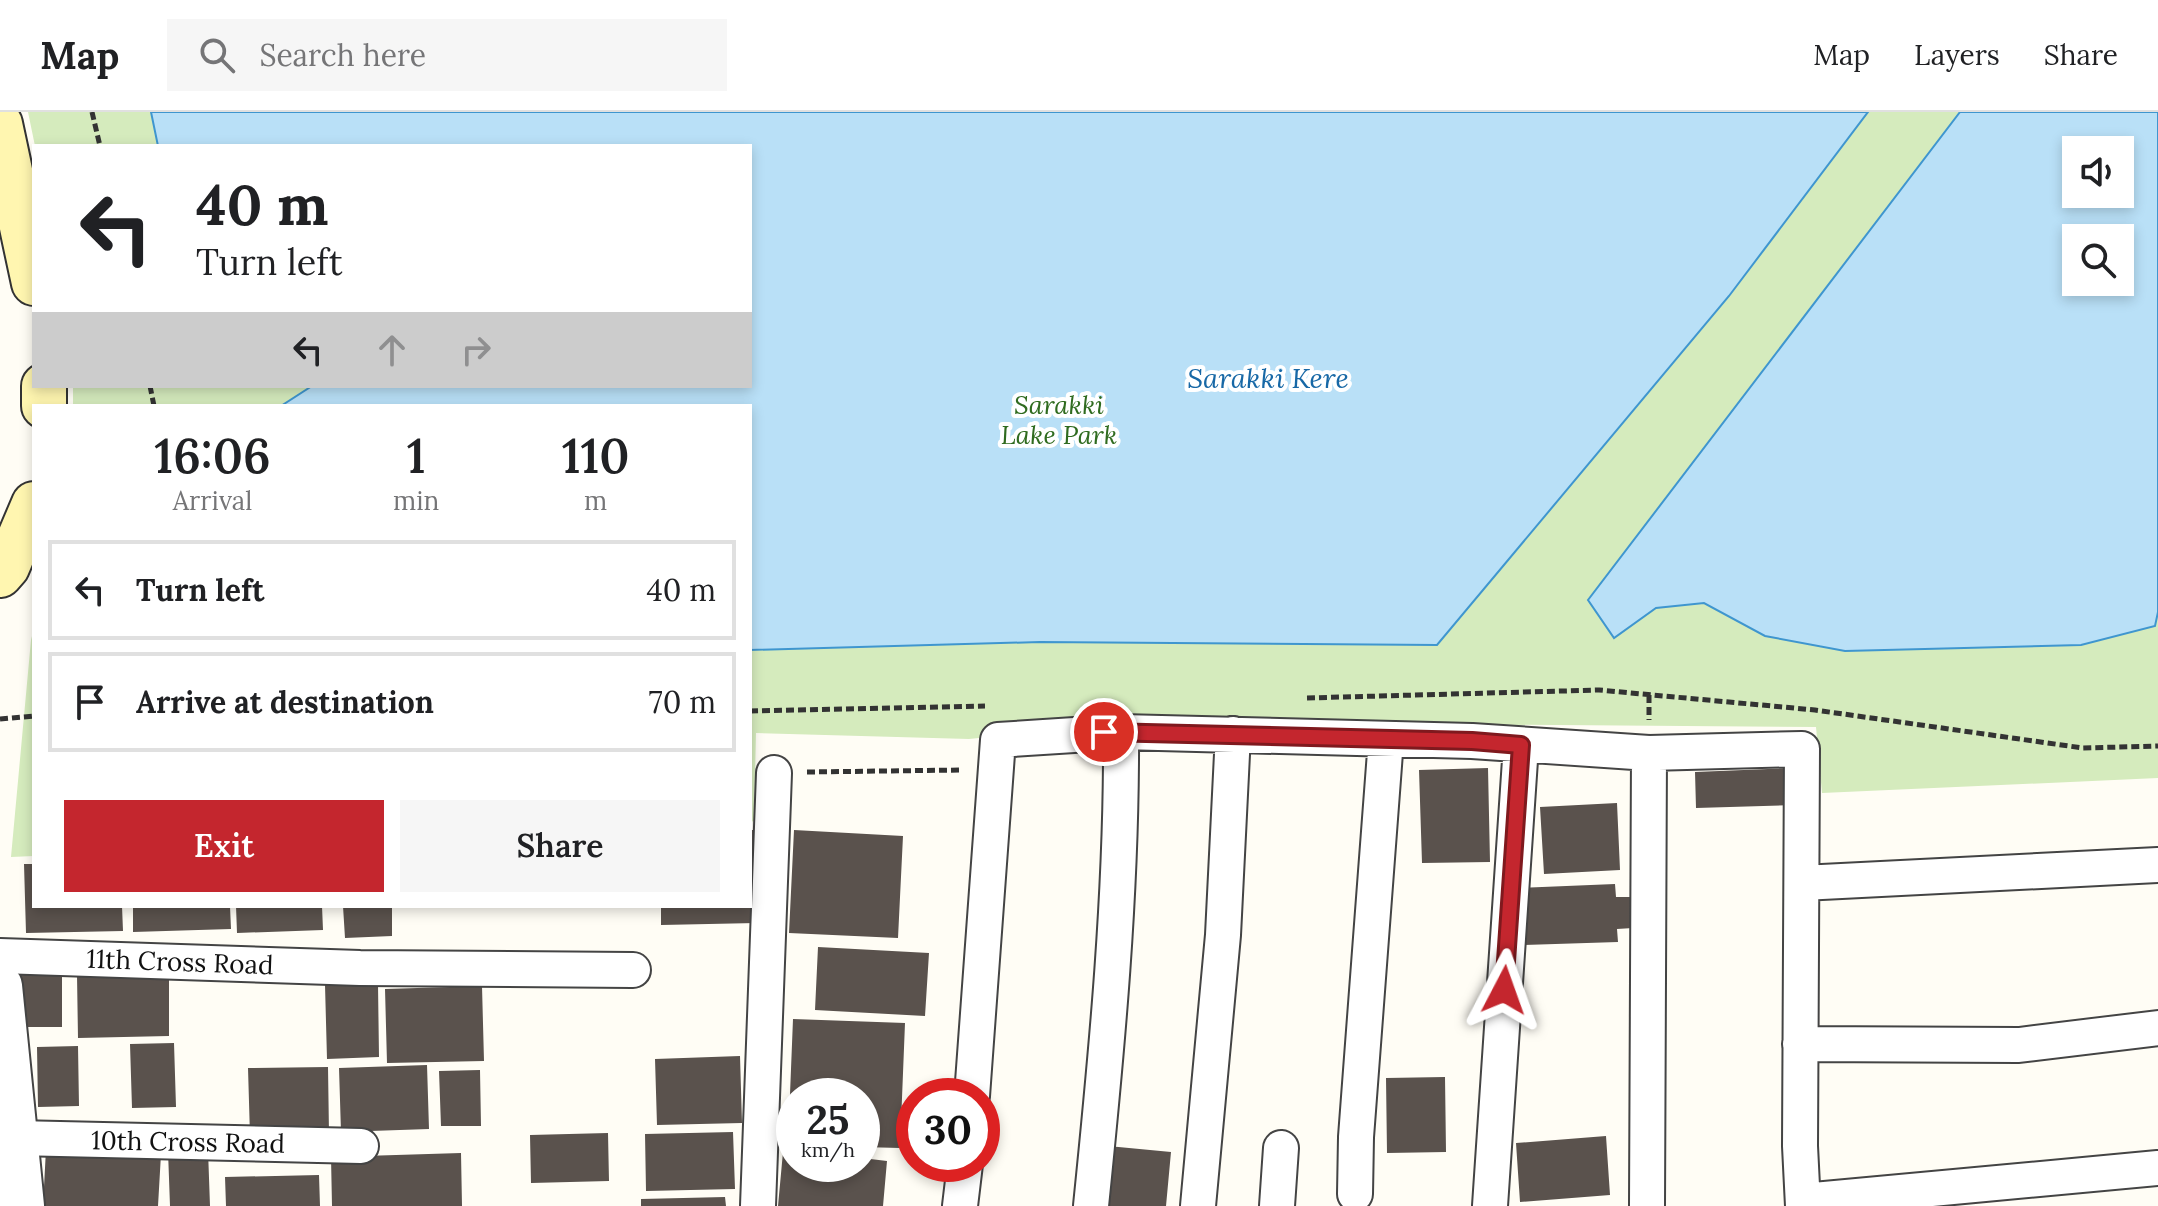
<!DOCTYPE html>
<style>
body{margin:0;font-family:Lora,serif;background:#f6f6f6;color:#202124;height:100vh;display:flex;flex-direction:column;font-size:30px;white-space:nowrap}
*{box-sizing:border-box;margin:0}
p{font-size:26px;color:#757577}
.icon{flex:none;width:44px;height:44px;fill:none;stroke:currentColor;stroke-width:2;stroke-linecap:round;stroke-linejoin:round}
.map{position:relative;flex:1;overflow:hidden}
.drawer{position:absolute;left:32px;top:292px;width:720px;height:504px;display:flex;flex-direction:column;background:#fff;border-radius:0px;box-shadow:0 4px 12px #0003}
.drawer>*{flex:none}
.banner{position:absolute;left:32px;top:32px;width:720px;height:244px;border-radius:0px;box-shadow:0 4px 12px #0003;background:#fff;color:#202124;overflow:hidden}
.controls{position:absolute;left:2062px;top:24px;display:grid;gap:16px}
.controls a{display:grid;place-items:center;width:72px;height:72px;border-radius:0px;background:#fff;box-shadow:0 4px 12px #0003;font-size:40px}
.speed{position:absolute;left:776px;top:966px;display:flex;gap:16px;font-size:40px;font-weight:700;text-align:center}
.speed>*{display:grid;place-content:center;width:104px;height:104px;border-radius:50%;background:#fff;box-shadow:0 4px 12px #0003;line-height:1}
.speed small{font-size:20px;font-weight:400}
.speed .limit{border:12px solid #d22;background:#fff;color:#111}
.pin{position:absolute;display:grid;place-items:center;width:68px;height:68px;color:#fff;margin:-34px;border:4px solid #fff;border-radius:50%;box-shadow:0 2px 8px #0007}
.me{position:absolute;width:88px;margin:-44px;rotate:4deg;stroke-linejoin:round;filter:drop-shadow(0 0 6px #0008)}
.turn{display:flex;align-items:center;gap:28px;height:168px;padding:0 32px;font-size:36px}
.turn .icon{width:104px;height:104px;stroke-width:2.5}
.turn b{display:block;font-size:56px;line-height:68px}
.lanes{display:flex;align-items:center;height:76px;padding:0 32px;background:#0003;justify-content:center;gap:40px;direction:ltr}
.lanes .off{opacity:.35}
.eta{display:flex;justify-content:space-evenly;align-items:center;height:136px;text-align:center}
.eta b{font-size:48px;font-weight:600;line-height:56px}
.button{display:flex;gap:16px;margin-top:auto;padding:16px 32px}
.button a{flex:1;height:92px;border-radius:0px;background:#c4262e;color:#fff;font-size:32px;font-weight:600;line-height:92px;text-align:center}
.button a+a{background:#f6f6f6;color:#202124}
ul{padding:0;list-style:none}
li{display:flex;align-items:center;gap:24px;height:100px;margin:0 16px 12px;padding:0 16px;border:4px solid #e0e0e0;border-radius:0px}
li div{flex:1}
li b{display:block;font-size:30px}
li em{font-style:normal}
header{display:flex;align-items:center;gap:48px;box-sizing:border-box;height:112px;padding:0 40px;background:#fff;border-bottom:2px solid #e0e0e0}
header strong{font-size:38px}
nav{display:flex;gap:44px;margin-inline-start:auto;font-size:28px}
.search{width:560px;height:72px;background:#f6f6f6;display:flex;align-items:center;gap:20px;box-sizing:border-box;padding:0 28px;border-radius:0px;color:#757577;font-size:30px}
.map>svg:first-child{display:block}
.green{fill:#d5ebbd;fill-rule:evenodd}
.water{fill:#b9e0f7;stroke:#3f96cf;stroke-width:2;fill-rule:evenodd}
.building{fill:#5a524d}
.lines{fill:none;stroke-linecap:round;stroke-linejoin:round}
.minor-casing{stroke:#444;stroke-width:38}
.tertiary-casing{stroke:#444;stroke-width:48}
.secondary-casing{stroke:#333;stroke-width:48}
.path{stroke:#333;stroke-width:5;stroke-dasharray:8 4;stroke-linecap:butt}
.minor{stroke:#fff;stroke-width:34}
.tertiary{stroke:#fff;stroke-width:44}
.secondary{stroke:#fff6b0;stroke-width:44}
.route-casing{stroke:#7f191e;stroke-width:20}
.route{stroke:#c4262e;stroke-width:14}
.labels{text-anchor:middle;stroke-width:8;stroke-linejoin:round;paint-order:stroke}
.park-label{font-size:26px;font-style:italic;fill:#2f6b1f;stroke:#fff}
.street-label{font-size:26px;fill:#111;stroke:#fff}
.water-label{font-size:28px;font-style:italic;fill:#1768a6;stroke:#fff}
</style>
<header>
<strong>Map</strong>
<div class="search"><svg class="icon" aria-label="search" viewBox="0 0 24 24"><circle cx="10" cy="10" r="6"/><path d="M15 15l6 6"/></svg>Search here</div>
<nav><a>Map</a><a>Layers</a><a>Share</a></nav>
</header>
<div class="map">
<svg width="2158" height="1094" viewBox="0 0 2158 1094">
<rect width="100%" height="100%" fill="#fffdf5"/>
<path class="green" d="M28 0H2158V666L1822 681 1816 615 1132 610 969 627 756 621 754 709 750 710V294H73V274H750V34H35ZM2076 38H2120V82H2076ZM2076 126H2120V170H2076Z
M34 516V744L11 745 31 528Z"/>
<path class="water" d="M151 0H1868L1729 184 1437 533 1040 530 750 538V294H281L312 274H750V34H158Z
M1960 0H2158V500L2155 514 2081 533 1845 539 1765 524 1704 491 1656 496 1614 526 1588 488ZM2076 38H2120V82H2076ZM2076 126H2120V170H2076Z"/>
<path class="building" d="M1488 656 1490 750 1422 751 1419 658Z
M1794 656 1795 693 1696 696 1695 660Z
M1617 691 1620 758 1544 762 1540 695Z
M750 718H755L756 811 661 813V794H750Z
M794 718 903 724 898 826 789 821Z
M24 752H34V794H122L123 819 26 821Z
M1615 772 1616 785H1632L1633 816 1617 817 1618 830 1522 833 1520 776Z
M133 794H230L231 817 133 820Z
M236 794H322L323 818 237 821Z
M343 794H392V824L345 826Z
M818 835 929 841 925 904 815 898Z
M12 850H62V915H12Z
M77 863H169V924L78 926Z
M378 872 379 945 327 947 325 873Z
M482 874 484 949 387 951 385 877Z
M793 907 905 911 900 1036 862 1035V984H794V1033L788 1032Z
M174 931 176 995 132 996 130 932Z
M78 934 79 994 38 995 37 935Z
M740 944 742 1011 657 1013 655 947Z
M427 953 429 1017 341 1020 339 956Z
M328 955 329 1022 250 1024 248 956Z
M480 958 481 1014H441L439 959Z
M1445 965 1446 1040 1387 1041 1386 966Z
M733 1020 735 1077 646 1079 645 1022Z
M608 1021 609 1069 531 1071 530 1023Z
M1606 1024 1610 1083 1520 1090 1516 1031Z
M1108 1034 1171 1040 1166 1094H1102Z
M46 1037 161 1042 158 1094H43Z
M208 1038 210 1094H170L168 1039Z
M783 1040 794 1041V1052H862V1046L887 1049 883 1094H778Z
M461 1041 462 1094H332L331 1045Z
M319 1063 320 1094H226L225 1065Z
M725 1085 726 1094H641V1087Z"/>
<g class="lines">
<defs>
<path id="minor" d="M1802 771 2158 753
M0 844 360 856 633 858
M1800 932 2019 933 2158 916
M972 984 998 628 1121 620 1472 629 1649 641 1802 637 1800 1034 1803 1094
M16 1026 361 1034
M1355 1082 1356 1025 1386 627
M1803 1089 2158 1056
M758 1094 774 661
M960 1094 965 1052
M1091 1094C1107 937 1122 778 1121 620
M1198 1094 1223 823 1233 622
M1277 1094 1281 1036
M1490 1094 1521 633
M1647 1094 1649 641"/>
<path id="tertiary" d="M0 874 22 1094"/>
<path id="secondary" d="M0 12 34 171
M44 294V274
M0 463 7 455 34 392"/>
</defs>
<use href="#minor" class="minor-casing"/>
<use href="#tertiary" class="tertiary-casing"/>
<use href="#secondary" class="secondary-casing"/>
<path class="path" d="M92 0 100 34
M150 274 154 294
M1649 583V608
M1307 586 1599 578 1815 598 2083 636 2158 634
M750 599 985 594
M0 607 34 604
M807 660 961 658"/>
<use href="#minor" class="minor"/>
<use href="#tertiary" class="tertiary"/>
<use href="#secondary" class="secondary"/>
</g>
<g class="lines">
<defs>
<path id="route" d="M1104 620 1472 629 1521 633 1504 878"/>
</defs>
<use href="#route" class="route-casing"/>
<use href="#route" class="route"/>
</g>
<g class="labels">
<g class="park-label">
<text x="1059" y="302">Sarakki<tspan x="1059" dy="30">Lake Park</tspan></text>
</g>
<g class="street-label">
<text transform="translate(180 850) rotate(2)" y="9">11th Cross Road</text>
<text transform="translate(188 1030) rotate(1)" y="9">10th Cross Road</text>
</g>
<g class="water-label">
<text x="1268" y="276">Sarakki Kere</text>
</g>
</g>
</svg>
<div class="controls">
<a><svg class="icon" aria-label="sound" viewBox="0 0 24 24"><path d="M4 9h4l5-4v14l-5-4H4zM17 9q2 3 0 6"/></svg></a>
<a><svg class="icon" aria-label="search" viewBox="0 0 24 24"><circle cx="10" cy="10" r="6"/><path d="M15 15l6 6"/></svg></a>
</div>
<div class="speed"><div>25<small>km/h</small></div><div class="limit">30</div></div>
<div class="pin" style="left:1104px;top:620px;background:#d93025"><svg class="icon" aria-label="arrive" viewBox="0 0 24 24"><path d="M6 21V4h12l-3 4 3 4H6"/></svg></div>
<svg class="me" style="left:1504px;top:878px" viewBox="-20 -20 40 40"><path d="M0-17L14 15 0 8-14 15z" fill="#c4262e" stroke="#fff" stroke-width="4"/></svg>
<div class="banner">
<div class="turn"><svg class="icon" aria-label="left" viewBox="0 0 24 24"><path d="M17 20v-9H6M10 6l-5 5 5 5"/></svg><div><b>40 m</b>Turn left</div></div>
<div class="lanes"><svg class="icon" aria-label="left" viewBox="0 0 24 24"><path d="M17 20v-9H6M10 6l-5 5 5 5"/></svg><svg class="icon off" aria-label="ahead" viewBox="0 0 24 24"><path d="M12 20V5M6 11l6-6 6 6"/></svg><svg class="icon off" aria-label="right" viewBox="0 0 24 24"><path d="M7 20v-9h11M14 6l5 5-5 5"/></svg></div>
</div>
<section class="drawer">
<div class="eta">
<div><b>16:06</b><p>Arrival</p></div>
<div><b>1</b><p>min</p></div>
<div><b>110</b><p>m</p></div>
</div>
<ul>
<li><svg class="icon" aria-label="left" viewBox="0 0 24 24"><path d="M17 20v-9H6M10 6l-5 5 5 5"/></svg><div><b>Turn left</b></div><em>40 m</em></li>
<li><svg class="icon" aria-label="arrive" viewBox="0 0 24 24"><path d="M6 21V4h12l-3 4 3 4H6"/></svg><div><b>Arrive at destination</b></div><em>70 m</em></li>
</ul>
<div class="button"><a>Exit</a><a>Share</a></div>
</section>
</div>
